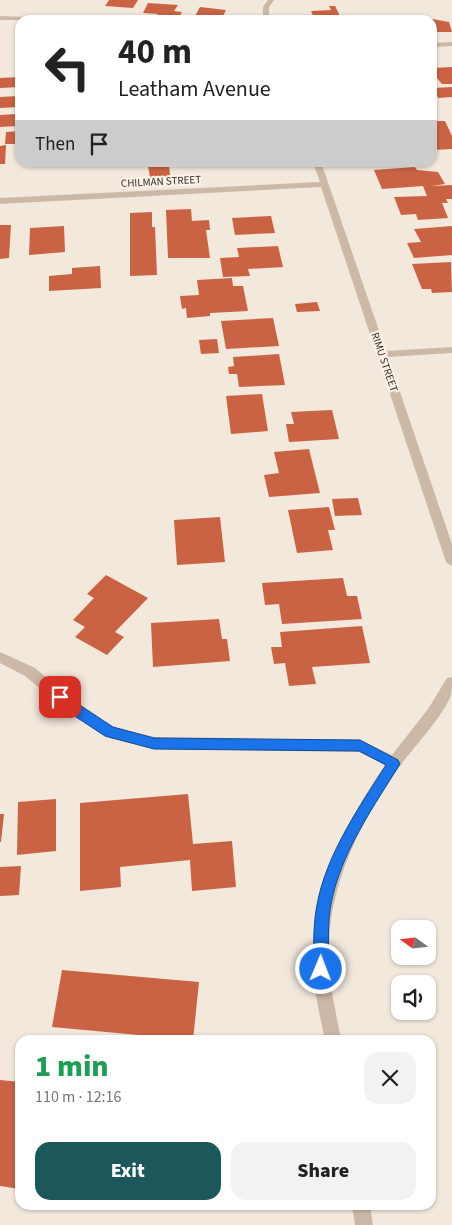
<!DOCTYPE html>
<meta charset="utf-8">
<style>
body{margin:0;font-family:"Source Sans 3",sans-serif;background:#f2f2f2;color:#222;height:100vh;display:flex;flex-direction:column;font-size:19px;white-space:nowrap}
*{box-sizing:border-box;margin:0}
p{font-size:16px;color:#767676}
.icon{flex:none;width:28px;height:28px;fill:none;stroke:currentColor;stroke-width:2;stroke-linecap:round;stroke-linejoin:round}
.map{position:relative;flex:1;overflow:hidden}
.panel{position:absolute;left:15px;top:1035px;width:421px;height:175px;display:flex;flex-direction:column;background:#fff;border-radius:15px;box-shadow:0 1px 4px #0004}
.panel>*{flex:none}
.hud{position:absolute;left:15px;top:15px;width:422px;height:152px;border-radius:15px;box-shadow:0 1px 4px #0004;background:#fff;color:#222;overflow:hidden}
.needle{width:32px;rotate:285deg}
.fabs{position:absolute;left:391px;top:920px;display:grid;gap:10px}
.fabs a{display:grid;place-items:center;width:45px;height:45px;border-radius:10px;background:#fff;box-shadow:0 1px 4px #0004;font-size:25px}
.pin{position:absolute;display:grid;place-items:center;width:42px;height:42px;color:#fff;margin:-21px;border-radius:10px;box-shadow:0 2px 8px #0006}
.me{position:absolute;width:55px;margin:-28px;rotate:1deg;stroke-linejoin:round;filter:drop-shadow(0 0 4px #0008)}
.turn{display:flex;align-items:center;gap:18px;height:105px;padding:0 20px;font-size:22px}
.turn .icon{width:65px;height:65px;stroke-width:2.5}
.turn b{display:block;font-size:35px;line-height:42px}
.then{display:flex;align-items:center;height:48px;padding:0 20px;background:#0003;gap:10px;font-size:19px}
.round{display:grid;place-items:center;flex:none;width:52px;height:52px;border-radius:15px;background:#f2f2f2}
.head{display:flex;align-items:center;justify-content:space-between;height:85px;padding:0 20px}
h1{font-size:30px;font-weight:800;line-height:38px;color:#1e9e55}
.action{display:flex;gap:10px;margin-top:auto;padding:10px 20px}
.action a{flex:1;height:58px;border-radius:15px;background:#1c575b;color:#fff;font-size:20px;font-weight:800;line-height:58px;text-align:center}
.action a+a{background:#f2f2f2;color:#222}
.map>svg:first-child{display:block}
.building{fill:#ca6343}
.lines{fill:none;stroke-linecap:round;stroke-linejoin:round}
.minor{fill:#ccb8a7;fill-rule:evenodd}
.route{fill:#1a73e8;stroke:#114b97}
.labels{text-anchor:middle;stroke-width:4.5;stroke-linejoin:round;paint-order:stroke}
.far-street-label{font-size:11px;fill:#382d28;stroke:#faf2e9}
</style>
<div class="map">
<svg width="452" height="1225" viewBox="0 0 452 1225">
<rect width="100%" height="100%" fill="#f3e8dc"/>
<path class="building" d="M109 0H138L133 8 105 6Z
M148 3 178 5 174 11 182 12 178 19 156 17 158 14 143 13Z
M329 6H335L342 20H315L311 11 331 10Z
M200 7 226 10 222 18 229 20H193Z
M391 15 393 20H381L379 16Z
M432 19 449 22 452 32H434Z
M452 67V84H442L432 72V68Z
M20 77 19 87 0 88V78Z
M452 87V97L438 98 434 88Z
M18 96V107L0 108V97Z
M17 114V126L0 127V115Z
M432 121H445L452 136V149L432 150Z
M19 131 18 144H5L6 132Z
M6 145 5 164H0V146Z
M181 162H214V164L182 165Z
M169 165 170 176 150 177 148 166Z
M415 167 417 170 438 172 445 184 432 186 452 185V199H446L448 203H442L448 218 418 220 416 214 401 215 394 197 427 196 423 186 382 189 374 170Z
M191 209 192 221 209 220 210 230H206L210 258H168L166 210Z
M152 212V227H155L157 275 130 276V213Z
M271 216 275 233 235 235 232 218Z
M0 225H11L9 258 0 259Z
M64 226 65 252 29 255 30 228Z
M452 226V255L414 258 407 243 421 242 414 229Z
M278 246 283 267 248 269 250 276 223 277 220 258 239 257 237 248Z
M451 262 452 292 432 293 431 289H422L412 264Z
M100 266 101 288 49 291V276L72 274V268Z
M232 278 233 286H243L248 311 210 313V316L187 318 186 308 182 309 180 296 199 295 197 280Z
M317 302 320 311 297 312 295 304Z
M273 318 279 346 226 349 221 321Z
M217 339 219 353 201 354 199 340Z
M279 354 285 385 239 387 237 374H229L228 367 234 366 233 357Z
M262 394 268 431 231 434 226 396Z
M332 410 339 439 289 442 286 424H294L291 412Z
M309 449 320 493 269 497 264 475 279 473 274 452Z
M358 498 362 515 335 516 332 499Z
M329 507 335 530H328L333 550 297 553 288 510Z
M220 517 225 562 177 565 174 520Z
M106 575 148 598 115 632 124 637 107 655 75 637 85 627 73 620 94 598 87 594Z
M343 578 347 596H357L362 619 282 624 279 604 265 605 262 583Z
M219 619 222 639H227L230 661 153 667 151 623Z
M362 626 370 663 312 667 316 684 289 686 285 663 274 664 271 647H282L280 632Z
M188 794 193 844 232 841 236 887 192 891 190 860 120 867 121 887 80 891V803Z
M56 799V851L17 855 18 802Z
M0 814H4L1 842H0Z
M21 866 19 895 0 896V867Z
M62 970 199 982 193 1040 52 1027Z
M0 1080 20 1082V1189L0 1186Z"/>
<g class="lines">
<path class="minor" d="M268 0H274L269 7V20H263V7Z
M0 16 56 18 59 20H0Z
M452 42V46L432 47V43Z
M313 162H321L386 351 452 347V353L388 357 452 544V566L446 562 321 187 0 204V198L320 182Z
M0 652 35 668 79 705 113 727 154 737 360 740 392 755 428 709 447 678 452 677C452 682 452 690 451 695 444 715 414 747 400 766 357 826 324 894 329 969 331 993 337 1017 341 1040H325C320 1016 314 992 313 968 310 893 343 826 385 765L359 752 154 749 109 738 69 713 25 676 0 663Z
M352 1205H370L373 1225H355Z"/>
</g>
<path class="route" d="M60 692 113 727 154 738 360 740 398 760 400 764 398 767C369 814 334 863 329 919 328 935 329 952 329 969L326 974 321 976 316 974 314 969C314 952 313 935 315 918 321 862 356 812 386 765L359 751 154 749 105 736 70 713 53 697Z"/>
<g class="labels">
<g class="far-street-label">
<text transform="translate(161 181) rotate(-3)" y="4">CHILMAN STREET</text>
<text transform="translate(385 362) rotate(71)" y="4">RIMU STREET</text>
</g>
</g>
</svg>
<div class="fabs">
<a><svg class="needle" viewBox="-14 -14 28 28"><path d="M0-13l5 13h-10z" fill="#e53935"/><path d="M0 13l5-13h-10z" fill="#767676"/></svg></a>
<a><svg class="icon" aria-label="sound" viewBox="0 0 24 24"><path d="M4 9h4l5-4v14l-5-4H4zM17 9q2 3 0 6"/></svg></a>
</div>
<div class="pin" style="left:60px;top:697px;background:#d93025"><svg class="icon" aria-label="arrive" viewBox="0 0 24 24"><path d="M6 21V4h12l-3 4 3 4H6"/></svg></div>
<svg class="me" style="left:321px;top:969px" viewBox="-20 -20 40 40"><circle r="17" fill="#1a73e8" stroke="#fff" stroke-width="3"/><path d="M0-11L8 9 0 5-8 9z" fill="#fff"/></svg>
<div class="hud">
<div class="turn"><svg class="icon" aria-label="left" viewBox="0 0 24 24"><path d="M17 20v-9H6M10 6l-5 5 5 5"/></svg><div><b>40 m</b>Leatham Avenue</div></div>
<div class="then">Then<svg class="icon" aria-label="arrive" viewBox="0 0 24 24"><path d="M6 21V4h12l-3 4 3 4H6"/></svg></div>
</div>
<section class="panel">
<div class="head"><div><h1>1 min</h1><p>110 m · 12:16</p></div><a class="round"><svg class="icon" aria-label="close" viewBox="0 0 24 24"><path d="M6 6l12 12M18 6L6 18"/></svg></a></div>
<div class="action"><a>Exit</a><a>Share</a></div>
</section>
</div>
